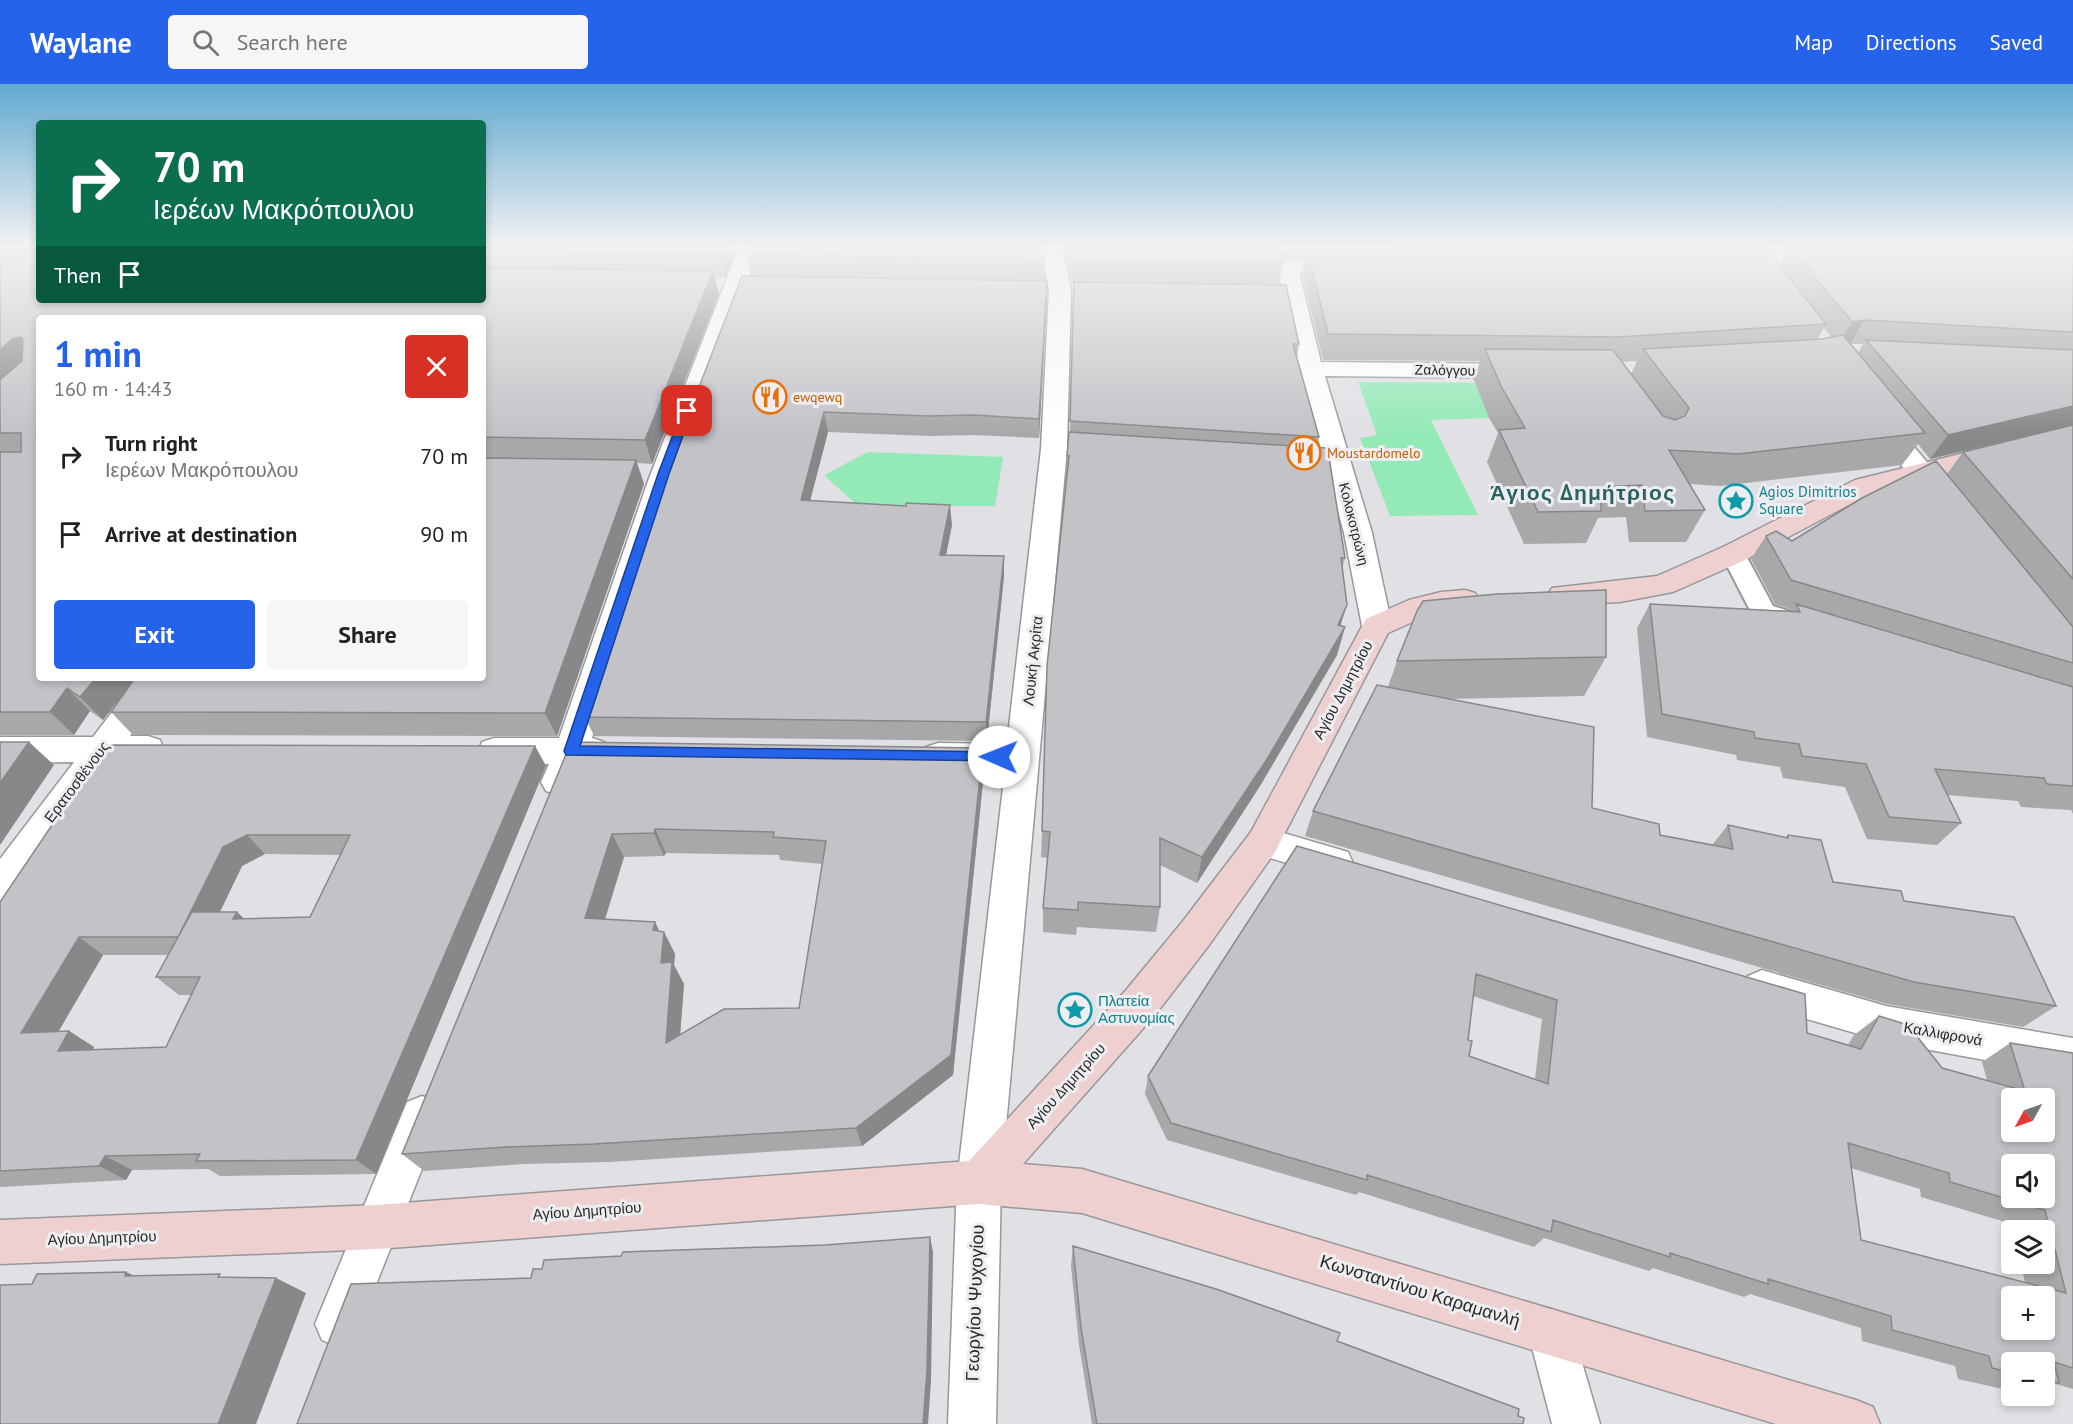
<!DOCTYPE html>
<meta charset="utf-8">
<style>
body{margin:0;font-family:"PT Sans",sans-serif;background:#f6f6f6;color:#202124;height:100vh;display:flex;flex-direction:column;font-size:22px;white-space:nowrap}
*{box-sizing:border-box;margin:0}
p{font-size:20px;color:#757577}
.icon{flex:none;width:33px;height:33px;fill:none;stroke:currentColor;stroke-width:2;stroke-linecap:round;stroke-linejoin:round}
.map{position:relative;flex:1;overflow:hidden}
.details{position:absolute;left:36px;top:231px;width:450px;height:366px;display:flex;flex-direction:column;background:#fff;border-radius:6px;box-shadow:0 3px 9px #0003}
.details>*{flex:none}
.guide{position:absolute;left:36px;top:36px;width:450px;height:183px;border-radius:6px;box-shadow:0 3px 9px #0003;background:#0b6e4f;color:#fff;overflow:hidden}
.needle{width:39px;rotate:230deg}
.tools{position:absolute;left:2001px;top:1004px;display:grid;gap:12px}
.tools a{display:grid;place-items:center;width:54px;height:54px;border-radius:6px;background:#fff;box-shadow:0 3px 9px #0003;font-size:30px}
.pin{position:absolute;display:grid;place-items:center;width:51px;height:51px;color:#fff;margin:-26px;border-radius:12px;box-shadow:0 3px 9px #0006}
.me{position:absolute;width:66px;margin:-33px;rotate:271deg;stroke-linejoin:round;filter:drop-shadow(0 0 4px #0008)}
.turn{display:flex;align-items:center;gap:21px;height:126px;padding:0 18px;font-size:27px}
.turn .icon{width:78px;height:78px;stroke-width:2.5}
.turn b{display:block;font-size:42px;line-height:51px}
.then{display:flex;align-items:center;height:57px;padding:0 18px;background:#0003;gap:12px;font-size:22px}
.round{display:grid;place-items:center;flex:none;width:63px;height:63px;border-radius:6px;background:#f6f6f6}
.summary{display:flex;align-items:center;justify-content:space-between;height:102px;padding:0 18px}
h1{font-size:36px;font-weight:700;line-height:45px;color:#2563eb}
.button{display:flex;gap:12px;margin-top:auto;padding:12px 18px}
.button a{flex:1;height:69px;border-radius:6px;background:#2563eb;color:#fff;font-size:24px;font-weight:700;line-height:69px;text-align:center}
.button a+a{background:#f6f6f6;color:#202124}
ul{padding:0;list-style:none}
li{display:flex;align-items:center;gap:18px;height:78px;padding:0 18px}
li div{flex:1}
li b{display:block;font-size:22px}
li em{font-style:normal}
header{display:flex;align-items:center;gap:36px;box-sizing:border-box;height:84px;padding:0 30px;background:#2563eb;color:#fff}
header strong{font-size:28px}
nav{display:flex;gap:33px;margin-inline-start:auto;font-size:21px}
.search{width:420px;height:54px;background:#f6f6f6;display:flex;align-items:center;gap:15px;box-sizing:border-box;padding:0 21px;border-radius:6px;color:#757577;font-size:22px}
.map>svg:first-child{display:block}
.green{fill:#93eab7}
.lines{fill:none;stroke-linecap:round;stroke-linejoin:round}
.pedestrian-casing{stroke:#98979b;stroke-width:4}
.minor-casing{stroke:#98979b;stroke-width:3}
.secondary-casing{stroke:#98979b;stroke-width:3}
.pedestrian{fill:#fff;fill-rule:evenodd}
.minor{fill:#fff;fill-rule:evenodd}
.secondary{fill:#efd0d0;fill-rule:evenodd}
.wall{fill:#a8a7aa;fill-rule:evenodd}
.shaded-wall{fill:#88888b}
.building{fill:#c3c2c6;stroke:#88888b;stroke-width:1.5;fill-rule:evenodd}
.route{fill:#2563eb;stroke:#184099;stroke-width:1.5}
.labels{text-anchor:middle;stroke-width:6;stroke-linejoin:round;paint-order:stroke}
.far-street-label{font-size:14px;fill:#29292a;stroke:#eeedf1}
.far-food-label{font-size:14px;fill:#c56008;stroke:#eeedf1;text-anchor:start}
.culture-label{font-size:15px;fill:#0d838f;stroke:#eeedf1;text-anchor:start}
.street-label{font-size:15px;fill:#29292a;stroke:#eeedf1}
.near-street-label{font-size:18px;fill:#29292a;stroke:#eeedf1}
.district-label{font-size:21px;font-weight:bold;letter-spacing:1.5px;fill:#296260;stroke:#eeedf1}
</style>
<header>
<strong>Waylane</strong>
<div class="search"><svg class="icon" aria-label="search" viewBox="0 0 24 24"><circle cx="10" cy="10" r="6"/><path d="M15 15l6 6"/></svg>Search here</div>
<nav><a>Map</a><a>Directions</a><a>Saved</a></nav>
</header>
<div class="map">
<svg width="2073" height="1340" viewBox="0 0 2073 1340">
<rect width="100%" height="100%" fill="#e1e0e4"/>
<path class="green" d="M1358 298 1509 299 1489 334 1431 336 1478 431 1390 432 1360 354 1377 351Z
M868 368 1003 373 995 422H858L824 391Z"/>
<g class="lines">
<defs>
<path id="pedestrian" d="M1733 462 1742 464 1773 522 1807 533 1811 539 1807 545 1798 548 1754 534 1721 470 1724 464Z"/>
<path id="minor" d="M739 163H760L674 397 592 654 604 658 608 667 604 676 582 680 570 707 558 711 546 707 541 698 549 680H494L482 676 478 667 482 658 494 654H559L648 397Z
M1041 163H1062L1071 207 1067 365 1001 1098 996 1340H948L957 1098 1005 686 938 685 926 681 921 672 926 663 938 659 1007 660 1041 365 1049 207Z
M1349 175 1357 176 1360 181 1357 186 1299 188 1321 278 1521 280 1529 282 1533 287 1529 292 1521 294 1325 292 1372 449 1392 542 1388 549 1377 553 1366 549 1362 542 1344 449 1299 285 1284 217 1234 215 1231 210 1234 205 1282 204 1278 189 1280 187 1276 182 1279 177Z
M1879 329 1888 332 1953 409 1956 415 1953 421 1943 424 1933 421 1870 342 1866 337 1870 332Z
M138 594H171L130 652H148L160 656 164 665 160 674 148 678H111L13 814 0 818V775L74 678 0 679V653H93Z
M1263 743 1348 768 1353 779 1348 790 1335 794 1251 768 1245 758 1251 748Z
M1762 886 1886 922 2073 954V992L1886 958 1762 922 1748 916 1743 904 1748 892Z
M422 1012 437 1018 443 1032 354 1256 338 1263 322 1256 315 1240 407 1018Z
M1551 1225 1568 1231 1600 1340H1552L1528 1248 1534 1231Z"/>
<path id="secondary" d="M2073 342V358L1873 408 1743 477 1673 508 1620 518 1562 521 1552 518 1547 511 1552 504 1657 492 1723 463 1855 396Z
M1465 506 1475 509 1480 516 1475 523 1426 532 1388 549 1275 768 1209 861 1155 931 1023 1080 1082 1085 1856 1316 1873 1323 1880 1340H1776L1082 1129 979 1120 377 1165 0 1180V1136L377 1121 969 1077 1127 905 1183 837 1251 748 1366 535 1409 516 1441 508Z"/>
</defs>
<use href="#pedestrian" class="pedestrian-casing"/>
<use href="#minor" class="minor-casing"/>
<use href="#secondary" class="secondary-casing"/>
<use href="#pedestrian" class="pedestrian"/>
<use href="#minor" class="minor"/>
<use href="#secondary" class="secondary"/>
</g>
<path class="wall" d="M0 163H39V216H483V163H738L725 193H715L719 210 652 380 637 379 644 400 557 652 133 651 111 628 125 608 103 636 90 627 74 651H0ZM483 234V594H39Z
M1063 163H2073V341L1930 375 1918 360 1902 381 1720 402 1689 400 1705 426 1686 458H1629L1626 433 1598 434 1586 459 1524 460 1487 378 1498 349 1489 334 1474 296 1480 277 1323 276 1302 190 1305 173 1282 174 1283 179 1279 201 1299 260 1297 273 1319 353 1316 364 1345 474 1342 484 1341 541 1345 543 1337 571 1260 702 1197 799 1160 781V823L1156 848 1077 843 1076 851 1043 848V824L1048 774 1041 773 1042 747 1066 400 1067 372 1070 348 1074 199H1072ZM1786 166 1779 181 1768 167ZM1824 244 1831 253 1817 255ZM1850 260H1863L1858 269ZM1636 277H1637L1631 290 1622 278Z
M747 171 1045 175V197L1047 216 1039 354 975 351 930 352 828 348 810 417 952 441 946 471 1004 492 987 657 594 652 585 633 751 193Z
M2073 341V730L2071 726 2021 723 2018 717 1947 711 1961 739 1937 761 1867 755 1845 703 1783 694 1780 683 1737 676 1736 671 1647 653 1637 544 1650 520 1792 527 1793 526 1775 520 1751 475 1766 452 1792 457 1947 390 1963 368Z
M1606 573 1584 612 1448 615 1592 724 1660 751 1712 761 1728 741 1785 754 1788 751 1833 798 1904 817 2056 922 2023 943 1887 920 1305 752 1313 727 1388 603 1397 577Z
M571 658 983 664 984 688 953 991 862 1062 609 1078 524 1080 424 1087 402 1070ZM666 769 779 771 780 776 822 780 799 924 680 951 684 900 674 881 675 870 664 848 659 847 655 838 605 836 624 773 664 772Z
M535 662 546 682 376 1090 220 1092 208 1085 132 1086 126 1096 0 1103V818ZM265 770 341 771 310 833 244 835 237 828H220L242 782ZM103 871H168L156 893 179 911H192L166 963 93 966 94 963 69 947H59Z
M1297 762 1807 949 1848 961 1854 951 1879 932 1942 984 1987 996 1982 978 2010 959 2073 969V1305L2056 1300 2044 1303V1278H2012V1307L1958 1295 1955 1282 1862 1257 1861 1244 1750 1210 1744 1213 1653 1184 1649 1187 1544 1154 1534 1163 1359 1108 1356 1111 1167 1056 1145 1010 1148 992ZM1473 912 1542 935 1535 995 1469 972 1468 956ZM1851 1084 1920 1105 1921 1113 2012 1140 2013 1146H2044V1179H2021L2025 1199 1861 1156Z
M1073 1162 1337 1257 1518 1332 1523 1340H1092L1079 1261 1071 1182Z"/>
<path class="shaded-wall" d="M723 163H738L725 193 720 170Z
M1277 163H1289L1287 174 1279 175Z
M713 187 719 210 652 380 645 356Z
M1047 197V216L1039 354V335Z
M1864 236 1850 260 1838 262 1852 238Z
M21 253 38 277 0 305V266L12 255Z
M2073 322V341L1930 375 1948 351Z
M824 328 828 348 805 436 801 416Z
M636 376 644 400 557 652 545 629Z
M950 421 952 441 942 491 940 471Z
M1004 472V492L987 657 986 638Z
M1347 521 1338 549V541Z
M1345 543 1337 571 1260 702 1197 799 1202 773Z
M96 594H136L103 636 80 613Z
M67 604 90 627 74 651 50 628Z
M29 658 54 681 0 761V699Z
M535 662 546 682 376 1090 356 1076Z
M983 664 984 688 953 991 862 1062 856 1044Z
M655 745 666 769 664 772 654 749Z
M612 750 624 773 598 857 585 834Z
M247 751 265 770 242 782 199 871 178 853 223 763Z
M237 828 256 846 233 835Z
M655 838 663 855 664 848 675 870 674 881 684 900 678 979 666 959 661 879 653 846Z
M79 853 103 871 48 965 21 949Z
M69 947 94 963 84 984 58 967Z
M105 1072 132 1086 126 1096 99 1082Z
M930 1153 933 1168 931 1297 928 1340H923Z
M126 1188 162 1204 125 1192Z
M276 1194 306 1209 256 1340H218Z"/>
<path class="building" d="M25 163H39V216H483V184L713 187 645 356 483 353V234H39V594H96L80 613 67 604 50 628H0V368H21V349H0V296L22 277 23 256 21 253 12 255 0 266V176H24Z
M483 163H723L720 170 483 166Z
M749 163H1043L1045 175 747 171Z
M1069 163H1279L1283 179 1072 176Z
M1436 163H1765L1826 240 1618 253 1328 250 1307 165Z
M1790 163H2073V248L1864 236 1852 238Z
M742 192 1047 197 1039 335 974 331 928 332 824 328 801 416 906 422V419L950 421 940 471 1004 472 986 638 585 633 670 378Z
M1074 198 1286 201 1299 260H1293L1319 353 1070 337Z
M1843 251 1925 349 1738 370 1669 366 1705 426 1645 427 1642 401 1601 403V427L1538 428 1499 346 1525 344 1501 302 1485 265 1613 266 1663 332 1675 336 1685 332 1689 324 1643 265 1822 255Z
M1866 256 2073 266V322L1948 351Z
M2073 341V495L1963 368Z
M1069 348 1326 364 1329 373 1345 474H1341L1347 521 1338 541 1345 543 1267 675 1202 773 1160 754V823L1078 818V826L1043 824 1050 748 1042 747 1047 582 1069 372H1067Z
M483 374 636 376 545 629 111 628 135 594H483Z
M1936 377 2073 543V579L1791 496 1766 452 1776 447 1792 457 1862 414Z
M1606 506V573L1397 577 1417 527 1423 517 1497 510Z
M1650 520 1800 528 1796 520 2073 603V702L2047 700 2044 694 1935 685 1961 739 1889 733 1866 680 1802 672 1799 660 1755 654 1754 648 1662 630Z
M1377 601 1594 643 1592 724 1659 740 1660 751 1733 765 1728 741 1788 754V751L1821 756 1833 798 1901 807 1904 817 2014 833 2056 922 1914 898 1313 727Z
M0 658H29L0 699Z
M571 658 983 664 951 971 856 1044 594 1060 506 1063 402 1070ZM655 745 774 748 773 753 826 757 799 924 724 925 666 959 672 878 661 879 664 848 653 846 655 838 585 834 612 750 654 749Z
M106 661 535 662 356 1076 196 1077 200 1070 105 1072 99 1082 0 1087V818ZM247 751H350L310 833 233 835 237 828H192L156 893H200L166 963 58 967 69 947 21 949 79 853H178L223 763Z
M1297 762 1805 910 1807 949 1861 965 1879 932 1908 941 1942 984 2025 1007 2010 959 2073 969V1284L2054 1278 2059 1299 2044 1296V1278H2012V1289L1992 1284 1989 1272 1892 1246 1891 1232 1768 1195V1200L1670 1169V1173L1553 1136 1551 1148 1367 1091V1096L1171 1039 1148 992ZM1476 890 1557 916 1548 1000 1469 972 1472 957 1468 956ZM2012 1014H2044V1047H2012ZM1848 1059 1949 1089 1950 1098 2045 1126 2066 1209 1861 1156ZM2012 1080H2044V1113H2012ZM2012 1212H2044V1245H2012Z
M930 1153 927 1286 923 1340H297L351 1200 531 1194 533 1185H542L544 1176 621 1172 623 1168 825 1161Z
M1073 1162 1216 1205 1340 1249 1337 1257 1519 1325 1518 1332 1524 1334 1523 1340H1097L1081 1244Z
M126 1188 125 1192 220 1190 218 1193 276 1194 218 1340H0V1201L32 1200 37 1190Z"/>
<linearGradient id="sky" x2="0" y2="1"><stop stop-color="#60a9d0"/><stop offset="0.46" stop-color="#f2f1f3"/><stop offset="1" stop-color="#f2f1f3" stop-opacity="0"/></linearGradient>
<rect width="2073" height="351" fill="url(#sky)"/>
<path class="route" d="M687 324 692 327 669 390 580 662 999 668 1006 673 1004 677 566 671 564 667 658 390 682 327Z"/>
<defs>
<symbol id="restaurant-ring" viewBox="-11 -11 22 22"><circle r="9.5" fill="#eeedf1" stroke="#e8710a" stroke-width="1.5"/><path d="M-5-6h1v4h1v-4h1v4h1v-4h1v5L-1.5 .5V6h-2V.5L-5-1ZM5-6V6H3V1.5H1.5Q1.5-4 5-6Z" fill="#e8710a"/></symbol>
<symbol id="sight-ring" viewBox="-11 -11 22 22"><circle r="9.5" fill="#eeedf1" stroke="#0f9aa8" stroke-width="1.5"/><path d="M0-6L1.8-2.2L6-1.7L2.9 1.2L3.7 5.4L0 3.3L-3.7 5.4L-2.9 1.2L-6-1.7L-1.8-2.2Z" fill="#0f9aa8"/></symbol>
</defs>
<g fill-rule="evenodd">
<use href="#restaurant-ring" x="751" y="294" width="38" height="38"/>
<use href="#restaurant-ring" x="1285" y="350" width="38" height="38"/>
<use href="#sight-ring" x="1717" y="398" width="38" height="38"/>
<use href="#sight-ring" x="1056" y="907" width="38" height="38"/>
</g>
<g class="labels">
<g class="far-street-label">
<text transform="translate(1445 286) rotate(1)" y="5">Ζαλόγγου</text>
<text transform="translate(1354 440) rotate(76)" y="5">Κολοκοτρώνη</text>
</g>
<g class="far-food-label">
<text x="793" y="318">ewqewq</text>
<text x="1327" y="374">Moustardomelo</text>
</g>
<g class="culture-label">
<text x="1759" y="413">Agios Dimitrios<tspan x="1759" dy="17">Square</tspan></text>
<text x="1098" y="922">Πλατεία<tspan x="1098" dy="17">Αστυνομίας</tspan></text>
</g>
<g class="street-label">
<text transform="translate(1033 577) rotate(-84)" y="5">Λουκή Ακρίτα</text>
<text transform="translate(1343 606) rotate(-62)" y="5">Αγίου Δημητρίου</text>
<text transform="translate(77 698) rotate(-53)" y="5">Ερατοσθένους</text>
<text transform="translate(1943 950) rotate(10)" y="5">Καλλιφρονά</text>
<text transform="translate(1066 1002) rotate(-48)" y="5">Αγίου Δημητρίου</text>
<text transform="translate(587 1127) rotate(-4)" y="5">Αγίου Δημητρίου</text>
<text transform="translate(102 1154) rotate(-2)" y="5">Αγίου Δημητρίου</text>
</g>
<g class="near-street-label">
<text transform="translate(1420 1207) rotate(17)" y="6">Κωνσταντίνου Καραμανλή</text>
<text transform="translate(975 1219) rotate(-88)" y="6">Γεωργίου Ψυχογίου</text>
</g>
<g class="district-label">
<text x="1583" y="416">Άγιος Δημήτριος</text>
</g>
</g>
</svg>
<div class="tools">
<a><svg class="needle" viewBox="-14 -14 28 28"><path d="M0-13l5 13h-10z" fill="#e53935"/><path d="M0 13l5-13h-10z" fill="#757577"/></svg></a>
<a><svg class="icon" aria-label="sound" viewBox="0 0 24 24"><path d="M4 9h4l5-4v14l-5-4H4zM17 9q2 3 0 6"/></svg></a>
<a><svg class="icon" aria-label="layers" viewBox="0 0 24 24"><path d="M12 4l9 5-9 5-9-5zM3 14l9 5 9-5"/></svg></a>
<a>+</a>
<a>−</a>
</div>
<div class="pin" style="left:687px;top:327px;background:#d93025"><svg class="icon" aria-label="arrive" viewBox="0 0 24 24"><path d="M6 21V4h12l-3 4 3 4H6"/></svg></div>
<svg class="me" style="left:999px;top:673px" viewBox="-20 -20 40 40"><circle r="19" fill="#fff"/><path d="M0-13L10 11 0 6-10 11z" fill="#2563eb"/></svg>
<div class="guide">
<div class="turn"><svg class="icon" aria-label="right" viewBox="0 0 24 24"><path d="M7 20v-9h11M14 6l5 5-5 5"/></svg><div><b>70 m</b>Ιερέων Μακρόπουλου</div></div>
<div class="then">Then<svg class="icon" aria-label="arrive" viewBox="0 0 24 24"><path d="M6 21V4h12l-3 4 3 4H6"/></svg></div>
</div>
<section class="details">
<div class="summary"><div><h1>1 min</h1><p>160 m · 14:43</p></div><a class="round" style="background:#d93025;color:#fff"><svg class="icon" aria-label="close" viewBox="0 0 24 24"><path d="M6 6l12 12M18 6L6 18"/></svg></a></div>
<ul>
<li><svg class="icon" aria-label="right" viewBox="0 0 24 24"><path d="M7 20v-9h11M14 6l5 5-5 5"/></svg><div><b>Turn right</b><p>Ιερέων Μακρόπουλου</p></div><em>70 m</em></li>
<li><svg class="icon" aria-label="arrive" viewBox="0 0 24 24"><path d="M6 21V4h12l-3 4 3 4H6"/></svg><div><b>Arrive at destination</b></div><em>90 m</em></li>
</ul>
<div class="button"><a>Exit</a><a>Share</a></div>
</section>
</div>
